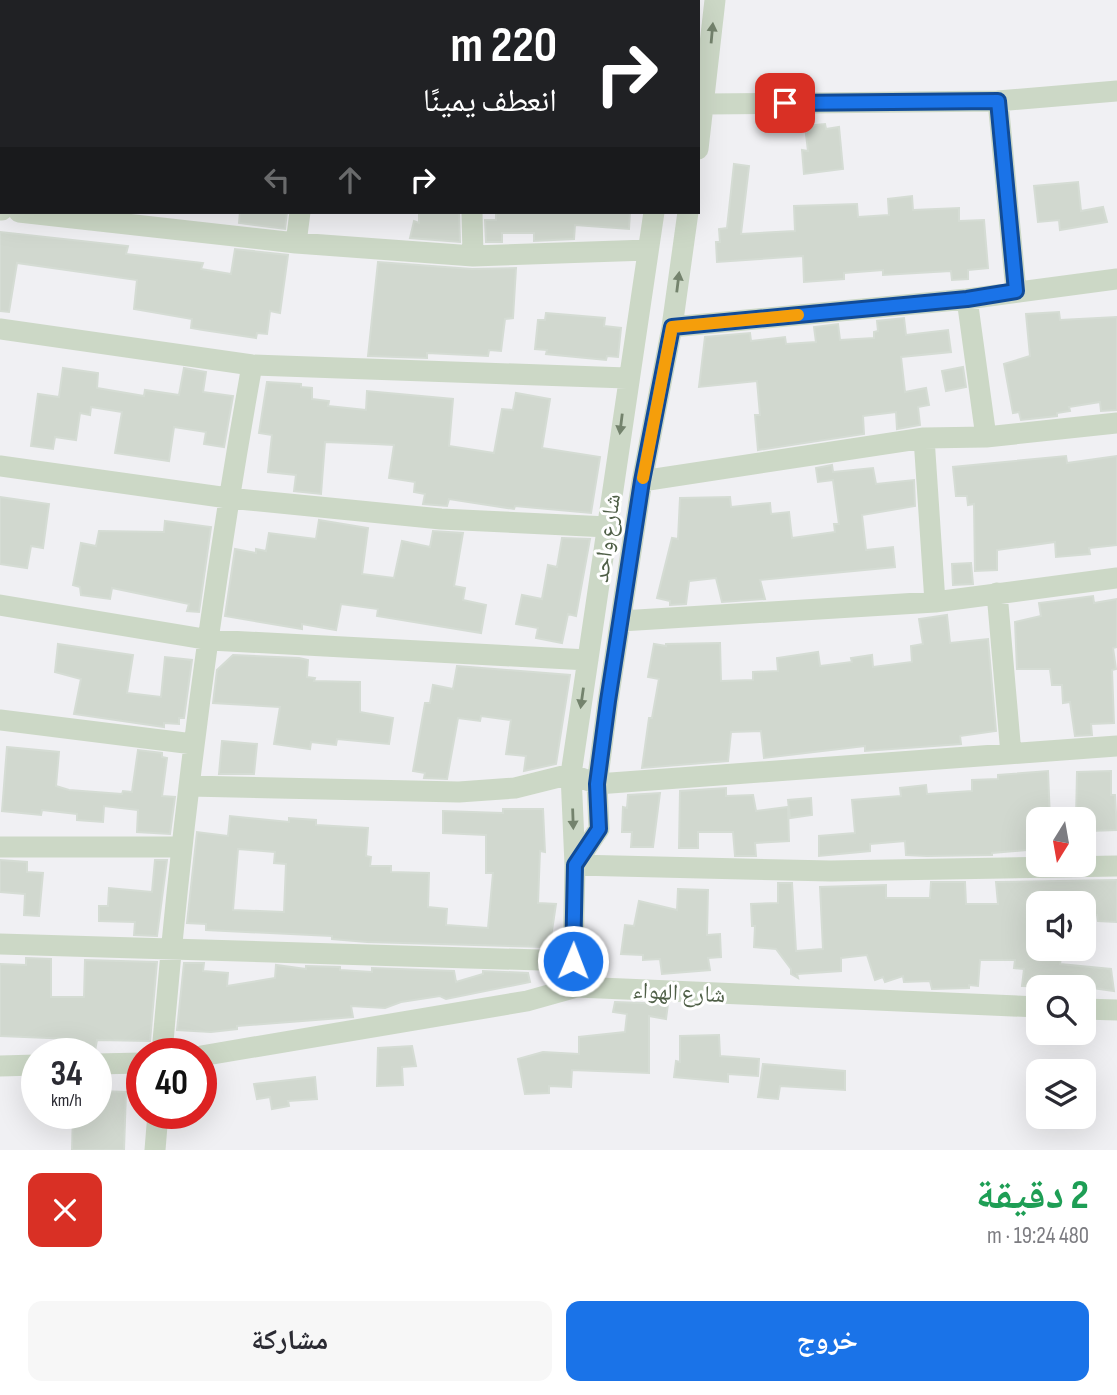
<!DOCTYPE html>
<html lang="ar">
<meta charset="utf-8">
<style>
body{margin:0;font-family:"Sofia Sans Condensed","Noto Naskh Arabic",sans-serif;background:#f7f7f7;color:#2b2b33;direction:rtl;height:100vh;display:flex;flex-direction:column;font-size:26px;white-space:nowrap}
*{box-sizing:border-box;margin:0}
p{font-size:23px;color:#7c7c81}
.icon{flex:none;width:38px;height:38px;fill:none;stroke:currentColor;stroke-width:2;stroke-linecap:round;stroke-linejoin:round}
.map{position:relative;height:1150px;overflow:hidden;direction:ltr}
.side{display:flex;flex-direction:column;background:#fff;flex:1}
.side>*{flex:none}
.banner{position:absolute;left:0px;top:0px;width:700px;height:214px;box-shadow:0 7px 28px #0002;direction:rtl;background:#202124;color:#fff;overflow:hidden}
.needle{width:46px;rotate:191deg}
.tools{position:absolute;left:1026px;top:807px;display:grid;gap:14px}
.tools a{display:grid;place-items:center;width:70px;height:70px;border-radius:14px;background:#fff;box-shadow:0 7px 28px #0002;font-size:35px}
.speed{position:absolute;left:21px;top:1038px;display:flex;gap:14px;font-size:35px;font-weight:700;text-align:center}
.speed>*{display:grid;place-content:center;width:91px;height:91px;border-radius:50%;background:#fff;box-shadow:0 7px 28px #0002;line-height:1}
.speed small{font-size:18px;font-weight:400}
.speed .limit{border:10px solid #d22;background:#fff;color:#111}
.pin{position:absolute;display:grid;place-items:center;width:60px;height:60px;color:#fff;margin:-30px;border-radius:14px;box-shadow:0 4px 10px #0006}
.me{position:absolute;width:77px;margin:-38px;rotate:1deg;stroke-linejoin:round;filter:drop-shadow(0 0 5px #0008)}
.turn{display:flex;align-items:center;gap:24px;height:147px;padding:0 28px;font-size:32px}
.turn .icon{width:91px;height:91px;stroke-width:2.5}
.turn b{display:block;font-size:49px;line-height:60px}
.lanes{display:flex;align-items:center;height:66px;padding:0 28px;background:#0003;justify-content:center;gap:35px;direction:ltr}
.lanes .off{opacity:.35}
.round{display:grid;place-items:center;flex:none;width:74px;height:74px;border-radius:14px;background:#f7f7f7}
.headline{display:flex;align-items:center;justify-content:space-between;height:119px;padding:0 28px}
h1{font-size:42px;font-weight:700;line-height:52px;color:#1e9e55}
.primary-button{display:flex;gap:14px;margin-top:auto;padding:14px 28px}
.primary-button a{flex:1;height:80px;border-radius:14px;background:#1a73e8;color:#fff;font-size:28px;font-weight:700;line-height:80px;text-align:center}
.primary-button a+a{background:#f7f7f7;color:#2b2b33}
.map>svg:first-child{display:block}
.building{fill:#d1d8cf;stroke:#d5dcd4;stroke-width:2;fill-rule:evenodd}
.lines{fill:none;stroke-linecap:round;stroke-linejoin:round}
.minor{stroke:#ccd8c6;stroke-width:21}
.oneway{fill:#74836d}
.route-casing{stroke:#114b97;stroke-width:18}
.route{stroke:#1a73e8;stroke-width:12}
.slow{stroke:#f59e0b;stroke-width:12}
.labels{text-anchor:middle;stroke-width:6;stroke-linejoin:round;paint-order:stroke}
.street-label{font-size:23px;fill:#4f5f47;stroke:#fff}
</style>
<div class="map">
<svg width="1117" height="1150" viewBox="0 0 1117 1150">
<rect width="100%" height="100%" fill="#f0f0f3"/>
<path class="building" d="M825 124 826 129 839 127 843 169 804 174 802 150 808 151 805 126Z
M734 164 749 166 741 234 795 231 794 206 857 204 858 217 889 215 888 199 912 196 913 210 959 208V221L984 220 988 268 968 270V279L952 280 951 271 883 275V270L844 273V279L804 282 803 256 717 262 716 242H720L719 229 727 228Z
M1078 182 1081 211 1103 207 1107 222 1060 230 1059 220 1038 222 1034 186Z
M240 212H287L285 229 239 223Z
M419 212H459L460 242 410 238 414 221 419 223Z
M496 212H630L629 229 575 225 574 239 534 241V233H502V242H486L485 220H496Z
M0 232 128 246 126 254 203 263 201 269 231 274 235 249 288 255 280 313 270 311 267 334 257 333 256 338 203 330 191 328 192 319 134 309 137 280 17 263 9 312 0 311Z
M378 262 472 269 516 268 513 318 505 319 501 351 489 350 488 356 427 353V358L368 356Z
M1059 312 1060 320 1117 317V410L1101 411 1100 402 1069 407 1070 411 1057 413V416L1021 420 1019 412 1013 413 1004 364 1030 356 1026 314Z
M546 313 605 318 604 326 621 328 618 357 607 356 606 360 546 354 547 350 535 349 538 320H545Z
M904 318 906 335 948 330 951 352 901 357 905 392 926 388 929 405 918 407 920 425 897 429 896 412 863 416 864 434 758 450 755 415H760L757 381 699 387 705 337 750 333 751 341 785 337 786 344 816 342 814 327 838 324 840 340 874 338V332L878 331 877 321Z
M963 367 966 387 946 391 942 371Z
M63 368 98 373 97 388 144 396 145 390 179 395 184 368 206 372 203 392 233 396 224 447 204 444 206 432 174 427 169 461 115 453 122 412 91 407 90 415 80 413 76 440 55 437 53 449 31 446 38 394 59 397Z
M267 382 301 384V387L312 388V399L329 401 328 406 366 410 367 391 453 399 449 446 494 453 502 409 513 410 516 393 550 399 542 448 600 457 591 513 515 506 514 509 449 499 447 506 423 504 425 494 414 492 415 482 389 478 394 445 375 444 325 442 321 494 294 491 296 475 268 472 272 435 259 433Z
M1066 456 1067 463 1117 456V545L1089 548 1090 554 1056 557 1055 542 997 550V570L975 571 974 504 968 505 967 496H956L953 467Z
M832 465 833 472 873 468 876 484 914 480 915 506 862 515 866 550 893 547 895 567 760 580 765 599 722 602 716 578 689 581 686 604 670 605V601L657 598 672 538 678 539 680 498 730 497 731 507 770 503 771 514 789 512 792 538 835 532 834 524H839L833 480 818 482 816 468Z
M0 497 49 504 43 548 31 546 27 568 0 564Z
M319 520 368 528 362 574 394 578 402 541 430 547 433 531 463 533 454 586 465 588 463 600 486 605 481 633 377 616 378 609 341 604 336 630 302 624V629L225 616 235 549 256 553V549L266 551 269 533 316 539Z
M165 521 211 527 199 612 187 611 189 604 112 588 110 599 81 595 80 587 73 585 81 543 96 546 99 531 164 532Z
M562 538 590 539 576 616 568 614 562 643 536 638 538 628 516 624 522 595 542 599 548 565 557 567Z
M971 563 973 584 953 585 952 564Z
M1093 596 1094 603 1117 599V647L1113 648 1116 669 1112 670 1114 723 1091 724 1092 735 1075 736 1070 702 1063 703 1062 685H1052L1050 669H1017L1015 622 1041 616 1039 603Z
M947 615 950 643 988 639 996 731 960 736 961 744 865 751V746L764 758 761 731 731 732 728 761 642 768 649 718H652L659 679 648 677 654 644 666 646V644L720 643 721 681 753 680V672L778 671 777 658 818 652 820 666 852 662 851 658 872 655 873 667 912 662 911 646 923 644 919 619Z
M58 644 133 655 127 693 161 697 165 657 192 660 184 718H179V724L164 723V727L74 714 81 679 55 672Z
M233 655 299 658 308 660 307 677 315 678 314 681 360 682V712L393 718 389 744 337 739 336 745 311 742 310 749 274 744 280 707 213 703 217 670Z
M457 666 570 675 556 764 524 771 526 756 506 754 511 720 481 716 480 721 458 718 447 779 424 778 425 773 413 771 425 703H430L433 685 453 689Z
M222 741 257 744 254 774H219Z
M7 747 59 752 56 786 69 790 122 794 123 791 132 792 138 750 162 753V757L167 758 162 796 175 797 170 834 137 832 138 810 104 806 103 822 77 820V814L42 810 41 815 2 811Z
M1048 771 1050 819H1038V849L992 853V855L927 856 906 855 905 841 870 844V851L819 856V836L855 833 852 800 901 796 900 788 926 785 927 794 972 791V780L998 779V775Z
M1111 771V795H1115L1117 830 1090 831 1089 819H1076L1077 772Z
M726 788V796L753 795 756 811 788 807 789 841 755 843 756 856H735L733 832H698V848H679L680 791Z
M660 793 653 847H631L632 832H622L623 807 627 808 628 795Z
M811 798 812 815 790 818 788 800Z
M503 809H543L545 852 540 851 538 903 556 904 550 944 544 943V947L367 942 332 939V936L206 930V924L187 923 197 832 228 836 230 816 289 822V818L316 820V825L368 828 366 856 371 857 370 866H391V872L429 873 428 907 447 909 446 925 488 928 493 873H486V835L443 833V811L503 813ZM238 849 275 852 274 863 286 864 284 912 233 910Z
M0 860 27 862V872L43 873 39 916 24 915 25 894 0 892Z
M155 860H167L157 936 134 935 135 922 99 921V906H108L109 888 152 892Z
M1117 880V922L1098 921 1097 915 1083 914V903H1038V948L1062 950 1060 964 1111 969 1114 991 1085 987 1022 986 1024 969 1014 968 1015 960H980L978 986 969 985V988L932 989 930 981 904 982 903 976 885 982 883 977 875 980 867 955 841 958V971L797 974 798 978 791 974V969L776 949 754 947 755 926H752L751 904 778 903V883H792L796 951 823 949 820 887 886 885V898H930L931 882H965L966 904H998L996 882Z
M678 889 708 890 707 935 720 934 721 957 708 958 710 970 662 974 660 959 643 960V955L621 954 625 925 634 926 639 901 677 910Z
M26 958 51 959V997H84L85 960 157 962 150 1041 97 1040 95 1051 72 1049 73 1039 0 1036V964L26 965Z
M184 963H204L203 971 228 973 227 986 275 978 276 965 306 969V966L340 967V970L372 972V968L454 971 456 982 483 974V971L528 973 530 982 446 999 440 996 401 1002 385 1008 351 1006 353 1017 237 1026V1029L211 1032 177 1030Z
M615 1002 668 1004 666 1019 649 1016V1073L572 1070 571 1087 549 1086V1093L525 1094 518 1059 543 1052 579 1054V1037L625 1032 627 1014 613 1012Z
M719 1035 720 1056 759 1059 758 1076 728 1074V1082L674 1077 676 1061 680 1062V1036Z
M412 1046 416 1066 402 1067 403 1085 377 1086 378 1048Z
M763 1064 845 1071V1090L780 1086 778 1099 758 1097Z
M315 1077 317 1099 288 1101 289 1106 272 1109 270 1097 257 1099 254 1084Z
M100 1091 126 1092 124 1150H72L73 1113H96V1108H100Z"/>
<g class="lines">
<path class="minor" d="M246 0V2
M463 0V2
M686 2 687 0
M0 27H2
M998 101 1016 291
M705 104 998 101 1117 91
M698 149 715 0
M0 210H2
M19 212 296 243 473 256 648 250
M472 212 473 256
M296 243 300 212
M967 299 986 437
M672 327 967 299 1117 279
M0 329 252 365 627 378
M924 438 935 602
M0 466 228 498 441 519 608 527
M642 481 924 438 986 437 1117 423
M997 593 1011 754
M0 605 210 640 588 660
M621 621 935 602 1117 578
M0 720 193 744
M189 786 459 792 515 788 571 774 597 784 1117 746
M0 847H181
M575 865 599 829 597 784 608 701 642 481 672 327 688 212
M575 865 831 871 1117 866
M0 944 573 961
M577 987 573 961 575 865 571 774 654 212
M1083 1009 1117 1010
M162 1054C181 823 211 593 252 365
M201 1056 527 1001 577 987 1038 1007
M96 1064 142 1063
M0 1066 37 1065
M155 1150 158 1113"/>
</g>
<defs><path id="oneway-solid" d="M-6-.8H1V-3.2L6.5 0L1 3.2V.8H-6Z" transform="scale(1.75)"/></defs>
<g class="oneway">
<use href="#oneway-solid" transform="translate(712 33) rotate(-85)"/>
<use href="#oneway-solid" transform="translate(678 282) rotate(-83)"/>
<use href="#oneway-solid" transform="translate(621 424) rotate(97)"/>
<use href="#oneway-solid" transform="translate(582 698) rotate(98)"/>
<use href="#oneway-solid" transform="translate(573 819) rotate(88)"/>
</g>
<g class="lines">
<defs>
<path id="route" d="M573 961 575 865 599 829 597 784 608 701 642 481 672 327 967 299 1016 291 998 101 785 103"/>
</defs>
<use href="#route" class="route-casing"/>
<use href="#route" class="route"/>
<path class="slow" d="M643 478 672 327 798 315"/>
</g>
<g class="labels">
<g class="street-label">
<text transform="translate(606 538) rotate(-82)" y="8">شارع واحد</text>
<text transform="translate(679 992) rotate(3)" y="8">شارع الهواء</text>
</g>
</g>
</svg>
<div class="tools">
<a><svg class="needle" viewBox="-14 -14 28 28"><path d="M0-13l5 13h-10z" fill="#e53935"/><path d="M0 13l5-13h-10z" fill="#7c7c81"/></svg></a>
<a><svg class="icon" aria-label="sound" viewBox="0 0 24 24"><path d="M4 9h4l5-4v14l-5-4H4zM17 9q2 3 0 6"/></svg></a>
<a><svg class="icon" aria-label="search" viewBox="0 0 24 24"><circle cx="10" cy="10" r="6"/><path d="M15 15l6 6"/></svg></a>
<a><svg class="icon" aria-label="layers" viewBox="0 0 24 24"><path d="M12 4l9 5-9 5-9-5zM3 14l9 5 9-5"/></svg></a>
</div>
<div class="speed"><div>34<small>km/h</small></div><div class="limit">40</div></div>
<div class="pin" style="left:785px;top:103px;background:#d93025"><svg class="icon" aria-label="arrive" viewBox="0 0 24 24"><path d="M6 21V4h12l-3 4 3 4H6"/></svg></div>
<svg class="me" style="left:573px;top:961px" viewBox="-20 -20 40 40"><circle r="17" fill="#1a73e8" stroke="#fff" stroke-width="3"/><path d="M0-11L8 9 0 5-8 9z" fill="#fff"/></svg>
<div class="banner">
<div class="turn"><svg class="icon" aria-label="right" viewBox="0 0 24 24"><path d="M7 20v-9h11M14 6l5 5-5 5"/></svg><div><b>220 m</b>انعطف يمينًا</div></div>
<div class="lanes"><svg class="icon off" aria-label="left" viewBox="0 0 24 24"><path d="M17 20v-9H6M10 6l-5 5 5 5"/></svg><svg class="icon off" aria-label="ahead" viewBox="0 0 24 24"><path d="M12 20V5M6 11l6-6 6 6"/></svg><svg class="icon" aria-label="right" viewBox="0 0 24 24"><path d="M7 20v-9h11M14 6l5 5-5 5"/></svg></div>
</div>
</div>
<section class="side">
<div class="headline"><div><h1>2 دقيقة</h1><p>480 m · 19:24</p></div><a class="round" style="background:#d93025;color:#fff"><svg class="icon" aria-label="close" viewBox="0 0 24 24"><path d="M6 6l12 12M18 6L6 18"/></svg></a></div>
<div class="primary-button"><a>خروج</a><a>مشاركة</a></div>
</section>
